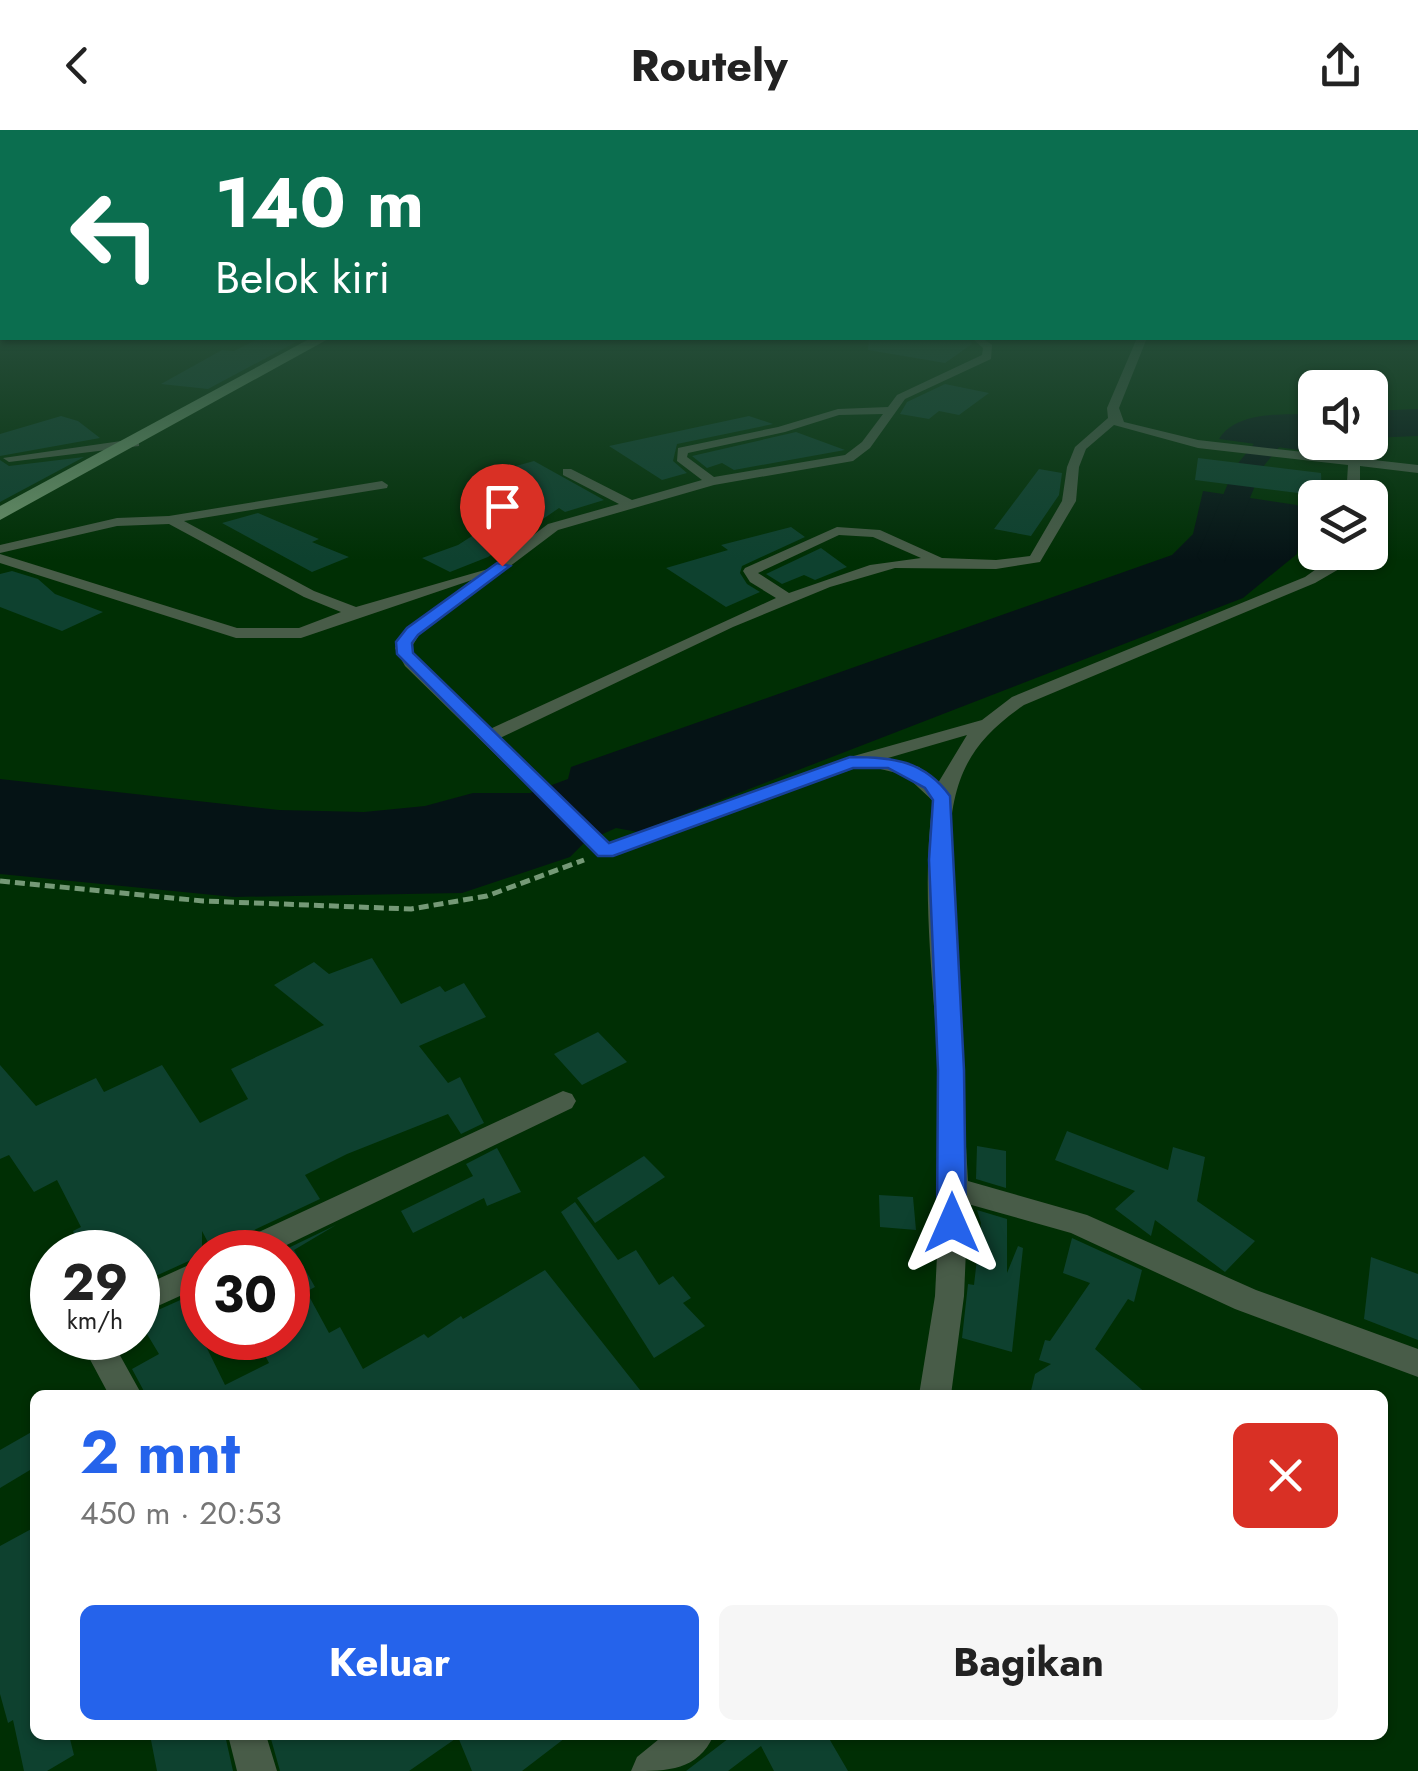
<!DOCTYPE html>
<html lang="id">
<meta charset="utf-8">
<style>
body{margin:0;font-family:Jost,sans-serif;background:#f6f6f6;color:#222;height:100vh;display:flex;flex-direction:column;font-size:38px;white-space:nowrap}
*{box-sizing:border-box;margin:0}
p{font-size:32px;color:#767676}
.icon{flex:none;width:55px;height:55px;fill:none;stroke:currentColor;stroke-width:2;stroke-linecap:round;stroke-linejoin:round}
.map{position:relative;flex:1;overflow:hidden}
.sheet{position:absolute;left:30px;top:1260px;width:1358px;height:350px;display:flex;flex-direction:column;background:#fff;border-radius:15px;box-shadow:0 2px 8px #0004}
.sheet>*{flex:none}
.top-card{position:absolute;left:0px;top:0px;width:1420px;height:210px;box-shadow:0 2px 8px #0004;background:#0b6e4f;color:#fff;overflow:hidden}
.buttons{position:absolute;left:1298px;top:240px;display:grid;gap:20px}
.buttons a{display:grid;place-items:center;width:90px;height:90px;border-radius:15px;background:#fff;box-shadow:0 2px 8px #0004;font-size:50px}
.speed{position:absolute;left:30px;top:1100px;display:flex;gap:20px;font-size:50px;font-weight:700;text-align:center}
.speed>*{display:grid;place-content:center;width:130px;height:130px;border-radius:50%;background:#fff;box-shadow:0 2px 8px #0004;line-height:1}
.speed small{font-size:25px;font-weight:400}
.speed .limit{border:15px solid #d22;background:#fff;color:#111}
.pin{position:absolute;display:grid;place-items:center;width:85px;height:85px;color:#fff;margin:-102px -42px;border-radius:50% 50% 50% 0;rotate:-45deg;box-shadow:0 0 10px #0007}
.pin .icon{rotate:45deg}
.me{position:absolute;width:110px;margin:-55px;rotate:0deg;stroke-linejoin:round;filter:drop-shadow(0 0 8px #0008)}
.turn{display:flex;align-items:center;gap:35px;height:210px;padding:0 50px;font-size:45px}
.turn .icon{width:130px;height:130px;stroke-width:2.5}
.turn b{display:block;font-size:70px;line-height:85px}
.round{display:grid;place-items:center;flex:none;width:105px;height:105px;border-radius:15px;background:#f6f6f6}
.summary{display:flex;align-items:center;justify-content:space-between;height:170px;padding:0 50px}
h1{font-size:60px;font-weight:700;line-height:75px;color:#2563eb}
.cta{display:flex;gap:20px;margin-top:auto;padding:20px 50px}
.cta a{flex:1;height:115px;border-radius:15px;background:#2563eb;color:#fff;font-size:40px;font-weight:700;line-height:115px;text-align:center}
.cta a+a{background:#f6f6f6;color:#222}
header{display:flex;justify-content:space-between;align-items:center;height:130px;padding:0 50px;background:#fff;font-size:45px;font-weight:700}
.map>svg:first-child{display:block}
.water{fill:#051315}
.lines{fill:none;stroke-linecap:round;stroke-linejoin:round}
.river{fill:#051315;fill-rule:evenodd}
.building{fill:#0e412f}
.path{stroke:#759977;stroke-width:5;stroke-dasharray:10 5;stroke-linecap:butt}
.minor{fill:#485c48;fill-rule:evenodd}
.primary{fill:#6a926a;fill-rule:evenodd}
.route{fill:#2563eb;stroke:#184099;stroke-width:2.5}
</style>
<header><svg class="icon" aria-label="back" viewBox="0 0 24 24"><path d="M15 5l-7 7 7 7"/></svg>Routely<svg class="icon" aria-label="share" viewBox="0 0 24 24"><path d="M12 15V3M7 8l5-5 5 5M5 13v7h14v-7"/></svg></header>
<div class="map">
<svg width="1418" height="1641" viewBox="0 0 1418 1641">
<rect width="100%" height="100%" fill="#002f04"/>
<path class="water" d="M1418 279V306L1370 308V281Z
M1315 284V312L1299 320 1219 309C1237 280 1284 285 1315 284Z
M1203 361 1297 375 1303 384 1297 424 1243 468 638 702 616 698 585 712 570 727 462 763 234 767 0 744V649L279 680 364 682 425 676 473 663H530L568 649 571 637 1172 425 1193 404Z"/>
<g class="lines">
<path class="river" d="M1315 289V305L1288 306 1262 338 1224 433H1202L1197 426 1235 337 1271 293Z"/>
</g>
<path class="building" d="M260 208 296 212 208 259 161 254 222 220 234 221Z
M869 208H968L972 214 945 233 868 220Z
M945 254 989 263 959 285 939 281 929 289 900 284 907 272Z
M61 286 78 291 100 308 0 326V304Z
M749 286 773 294 677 314 673 331 687 343 662 350 609 316Z
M796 302 845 320 734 340 722 333 707 338 692 326Z
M84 327 0 372V330L9 336Z
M1198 328 1321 343 1322 366 1195 350Z
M534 331 604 370 565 382 559 378 488 427 450 442 422 428 458 415 530 369 484 345Z
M1039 339 1062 343 1059 365 1031 406 994 399Z
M258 383 319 409 312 412 349 427 312 442 222 393Z
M791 397 805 407 742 436 740 443 747 454 760 462 726 477 666 438 728 420 721 415Z
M821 418 847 437 815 450 804 445 782 454 766 444Z
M12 441 38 449 55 464 103 482 62 501 0 477V444Z
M372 828 401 874 440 856 445 862 464 853 486 887 419 916 448 953 460 947 484 993 461 1004 448 984 347 1024 305 1045 320 1069 233 1110 227 1122H213L202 1101V1125L138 1154V1122H81L73 1101 81 1097 57 1050 34 1062 9 1025 0 1029V935L36 976 96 948 104 962 162 935 200 993 248 969 231 939 324 895 274 855 314 832 329 844Z
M598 902 627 932 582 955 554 924Z
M1067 1001 1168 1040 1173 1017 1205 1027 1197 1071 1255 1111 1225 1142 1155 1090 1151 1106 1115 1079 1135 1061 1055 1030Z
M977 1016 1006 1021V1058L976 1049Z
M497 1018 521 1062 487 1076 484 1068 413 1103 401 1081 473 1046 466 1034Z
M644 1026 665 1047 595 1093 577 1068Z
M879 1065 913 1067 916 1100 880 1097Z
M575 1072 618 1130 636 1120 659 1155 673 1146 691 1168 683 1173 705 1196 654 1228 561 1082Z
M977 1080 1007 1089V1143L1018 1116 1023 1118 1012 1222 962 1208 968 1154 974 1155 981 1093Z
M336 1095 294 1120 315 1157 294 1168 288 1156V1122H280Z
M1072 1108 1142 1140 1134 1172 1128 1169 1095 1219 1148 1265H1030L1035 1244 1051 1234 1039 1230 1045 1210 1050 1211 1090 1153 1063 1143Z
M1371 1127 1418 1144V1210L1364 1189Z
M545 1140 644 1265H146L132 1239 159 1224 138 1189 196 1163 202 1174V1208L225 1255 269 1233 256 1208H288V1180L310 1168 329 1203 340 1197 363 1239 424 1204 428 1208 461 1186 463 1189Z
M35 1300V1337L0 1358V1320Z
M35 1397V1605H69L74 1625 47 1641H24L13 1590 8 1593 0 1564V1416Z
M150 1605H225L233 1641H157Z
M277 1605H569L522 1641H472L458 1607 409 1641H280L271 1609Z
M733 1605H827L848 1641H774L761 1616 728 1641H686Z"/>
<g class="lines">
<path class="path" d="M0 751 203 771 411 779 487 766 584 730"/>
<path class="minor" d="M972 208H982L992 215 991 229 905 269 870 318 853 331 714 355 558 400 419 505 411 518 418 529 490 599 776 468 750 452 743 441 745 438 837 397 880 400 942 428 996 430 1030 426 1062 371 1067 337 1075 317 1108 288 1107 278 1137 208H1147L1119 278 1124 292 1198 310 1418 335V343L1360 336V368H1346L1348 335 1198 318 1114 295 1086 319 1079 337 1076 371 1040 432 996 439 895 438 830 457 733 497 500 608 608 713 843 629 982 590 1012 567 1305 447 1340 422H1355L1346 435 1315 453 1024 575C967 614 952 650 949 718L968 1051 1087 1085 1256 1160 1418 1219V1247L1235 1179 1071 1103 968 1074 964 1166 951 1265H919L935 1166 940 1064 937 1058C947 1035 940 998 940 973 937 875 919 768 933 671L905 645 864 635 605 727 598 725 405 536 395 518 407 499 472 450 301 508H236L0 433V424L237 498H299L341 482 304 467 169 394 117 396 0 423V415L117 388 169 386 382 351 388 355 387 358 184 391 314 461 356 477 488 439 548 394 619 374 563 345V339H571L632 370 702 350 677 331 678 318 778 297 838 279 888 277 897 265 982 225 983 218ZM883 284 862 312 845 325 714 347 687 327 688 323 785 302 839 285ZM839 405 873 407 921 428 870 435 789 463 758 443ZM967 605 938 653 919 637 888 628Z
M135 309 139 310V316L9 332 3 328Z
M563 961 572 964 576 971 572 978 272 1122H231L235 1113Z
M202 1129V1156L138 1185V1158Z
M87 1208H117V1220L142 1265H109L86 1222Z
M228 1605H266L277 1641H237Z
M664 1605H714C697 1641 669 1641 631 1641L637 1627Z"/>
<path class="primary" d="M311 208H330L0 390V376Z"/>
</g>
<linearGradient id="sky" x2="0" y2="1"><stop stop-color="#001a02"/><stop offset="0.47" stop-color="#264d3a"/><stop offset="1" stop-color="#264d3a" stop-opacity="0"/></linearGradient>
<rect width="1418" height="430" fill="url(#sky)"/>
<path class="route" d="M497 433 510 436 418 505 412 513 413 523 609 713 850 627C892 627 924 630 950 666L964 940 966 1093 962 1101H941L937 1093 938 940 929 730 933 670 925 658 888 638H853L613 726H598L397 524 396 512 407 498Z"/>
</svg>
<div class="buttons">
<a><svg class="icon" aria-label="sound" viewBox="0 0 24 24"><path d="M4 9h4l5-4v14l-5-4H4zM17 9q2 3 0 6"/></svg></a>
<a><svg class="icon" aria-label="layers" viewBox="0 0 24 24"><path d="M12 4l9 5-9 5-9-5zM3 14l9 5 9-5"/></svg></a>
</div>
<div class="speed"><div>29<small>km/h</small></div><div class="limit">30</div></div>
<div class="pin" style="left:502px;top:436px;background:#d93025"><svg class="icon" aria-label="arrive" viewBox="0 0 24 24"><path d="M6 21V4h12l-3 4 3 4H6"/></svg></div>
<svg class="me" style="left:952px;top:1093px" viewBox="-20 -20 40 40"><path d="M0-17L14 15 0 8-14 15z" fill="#2563eb" stroke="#fff" stroke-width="4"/></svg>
<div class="top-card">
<div class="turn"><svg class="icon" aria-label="left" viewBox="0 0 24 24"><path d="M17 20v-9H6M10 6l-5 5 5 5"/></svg><div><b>140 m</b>Belok kiri</div></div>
</div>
<section class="sheet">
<div class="summary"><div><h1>2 mnt</h1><p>450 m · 20:53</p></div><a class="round" style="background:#d93025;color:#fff"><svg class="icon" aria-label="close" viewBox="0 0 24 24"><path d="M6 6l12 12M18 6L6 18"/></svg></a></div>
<div class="cta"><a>Keluar</a><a>Bagikan</a></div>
</section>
</div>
